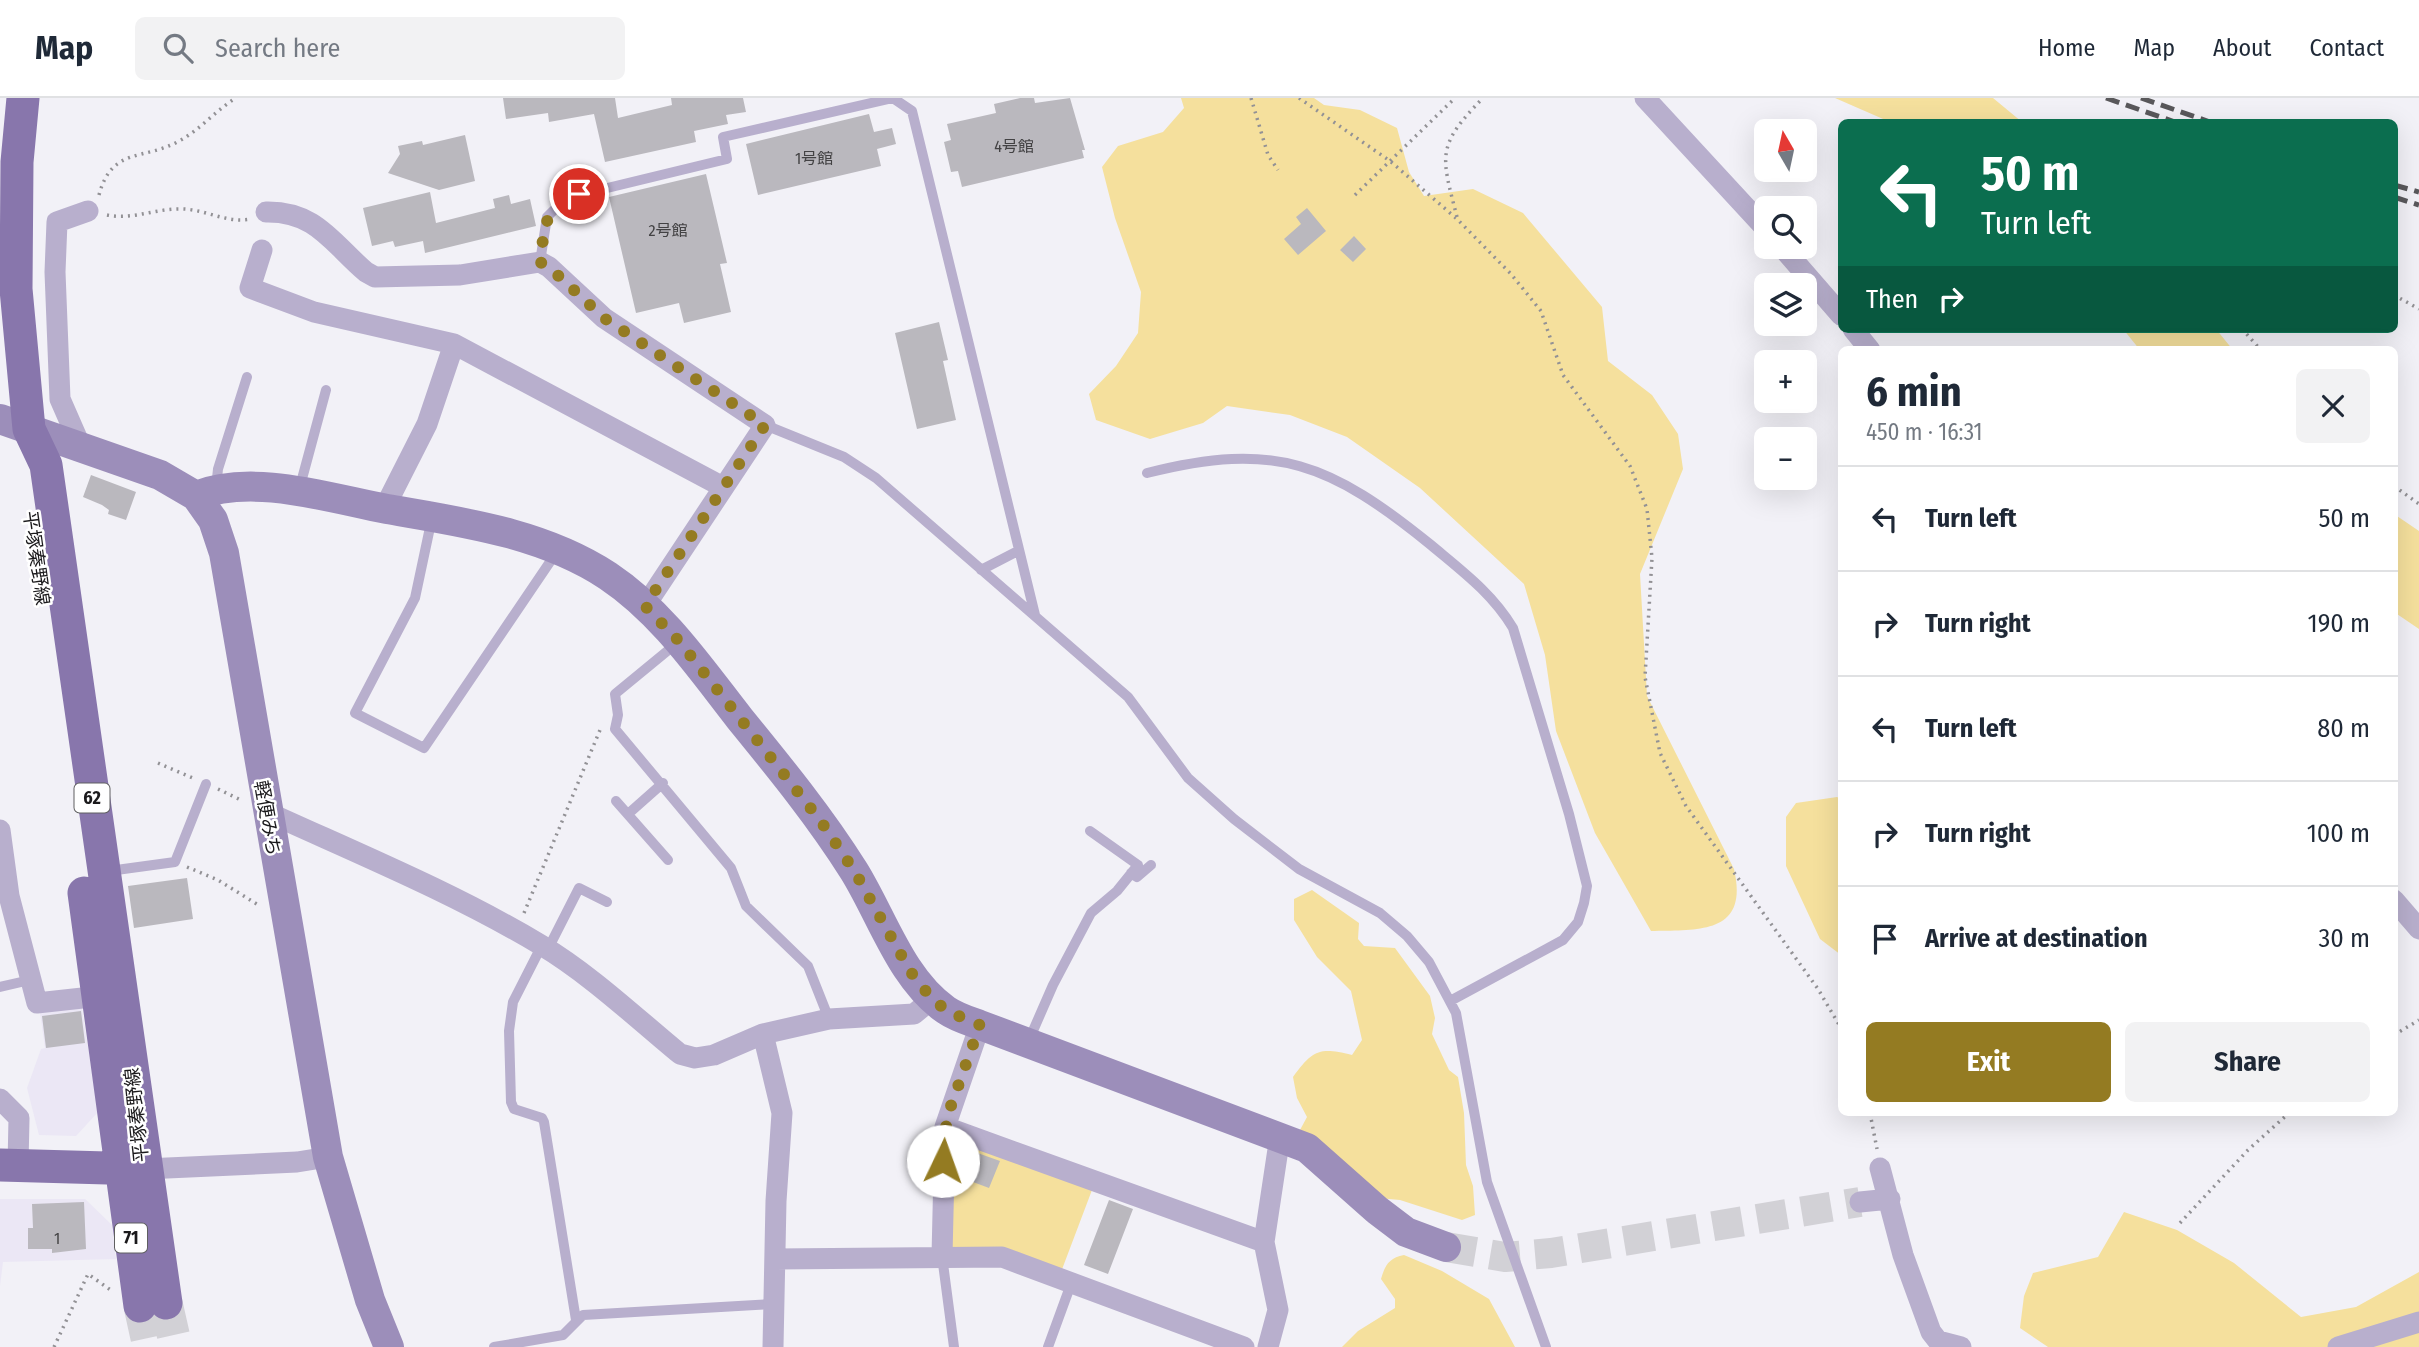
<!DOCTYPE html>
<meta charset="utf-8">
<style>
body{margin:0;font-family:"Fira Sans Condensed","Noto Sans JP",sans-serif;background:#f2f2f3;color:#1f2937;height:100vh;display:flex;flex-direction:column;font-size:26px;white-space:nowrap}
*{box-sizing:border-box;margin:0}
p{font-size:23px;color:#747a83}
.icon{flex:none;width:38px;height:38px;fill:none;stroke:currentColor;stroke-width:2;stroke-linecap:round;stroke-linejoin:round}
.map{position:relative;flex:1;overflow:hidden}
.side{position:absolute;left:1838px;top:248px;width:560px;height:770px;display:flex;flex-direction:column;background:#fff;border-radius:10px;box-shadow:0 7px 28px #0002}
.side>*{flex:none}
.guide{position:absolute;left:1838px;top:21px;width:560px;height:214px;border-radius:10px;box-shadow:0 7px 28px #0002;background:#0b6e4f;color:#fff;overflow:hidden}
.needle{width:46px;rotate:351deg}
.fabs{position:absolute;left:1754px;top:21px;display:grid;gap:14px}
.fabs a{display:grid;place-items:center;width:63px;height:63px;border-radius:10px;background:#fff;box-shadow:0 7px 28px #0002;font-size:35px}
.pin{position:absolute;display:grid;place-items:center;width:60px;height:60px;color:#fff;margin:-30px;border:4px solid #fff;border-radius:50%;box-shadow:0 2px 7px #0007}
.me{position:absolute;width:77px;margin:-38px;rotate:3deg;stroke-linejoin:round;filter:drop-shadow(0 0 5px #0008)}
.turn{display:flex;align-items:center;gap:24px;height:147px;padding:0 28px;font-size:32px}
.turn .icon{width:91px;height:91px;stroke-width:2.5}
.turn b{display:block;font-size:49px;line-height:60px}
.then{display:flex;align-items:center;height:66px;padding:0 28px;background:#0003;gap:14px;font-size:26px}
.round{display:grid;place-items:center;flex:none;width:74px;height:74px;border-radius:10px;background:#f2f2f3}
.overview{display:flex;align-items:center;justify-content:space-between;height:119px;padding:0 28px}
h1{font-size:42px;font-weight:700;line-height:52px}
.primary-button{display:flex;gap:14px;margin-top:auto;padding:14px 28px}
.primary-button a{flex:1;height:80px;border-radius:10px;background:#947b22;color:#fff;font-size:28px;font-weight:700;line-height:80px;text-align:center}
.primary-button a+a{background:#f2f2f3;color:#1f2937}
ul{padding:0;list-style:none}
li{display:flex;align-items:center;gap:21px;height:105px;padding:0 28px;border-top:2px solid #e0e1e3}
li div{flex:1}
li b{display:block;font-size:26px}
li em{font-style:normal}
header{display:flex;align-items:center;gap:42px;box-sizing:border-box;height:98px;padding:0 35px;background:#fff;border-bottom:2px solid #e0e1e3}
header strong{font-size:33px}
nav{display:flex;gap:38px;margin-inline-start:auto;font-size:24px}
.search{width:490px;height:63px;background:#f2f2f3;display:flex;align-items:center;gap:18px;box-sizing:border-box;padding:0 24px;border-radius:10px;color:#747a83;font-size:26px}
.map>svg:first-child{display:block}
.built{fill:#ebe7f5}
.green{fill:#f5e09d}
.building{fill:#bab8be}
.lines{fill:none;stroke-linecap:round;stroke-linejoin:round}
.secondary-tunnel{stroke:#d2d1d6;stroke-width:30;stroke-dasharray:30 15;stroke-linecap:butt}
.primary-tunnel{stroke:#d2d1d6;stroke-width:33;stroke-dasharray:33 17;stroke-linecap:butt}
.path{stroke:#929195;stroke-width:3.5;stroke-dasharray:2 5;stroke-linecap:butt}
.lane{stroke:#b8afcd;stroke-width:10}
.street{stroke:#b8afcd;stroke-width:21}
.secondary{stroke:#9c8eba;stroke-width:30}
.primary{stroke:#8876ac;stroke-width:33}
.rail{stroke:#59585b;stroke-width:5;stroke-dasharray:14 7;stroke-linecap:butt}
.route{stroke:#947b22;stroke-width:12;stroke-dasharray:0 21.6}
.labels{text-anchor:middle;stroke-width:5;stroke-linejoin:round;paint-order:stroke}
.number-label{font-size:16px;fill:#434244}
.shield{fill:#fff;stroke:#5f5f60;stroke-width:2}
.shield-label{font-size:18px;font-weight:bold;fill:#1b1a1c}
.street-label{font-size:19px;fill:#1b1a1c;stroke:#fff}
</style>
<header>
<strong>Map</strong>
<div class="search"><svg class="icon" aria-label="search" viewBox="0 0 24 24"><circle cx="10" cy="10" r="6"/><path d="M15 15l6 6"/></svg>Search here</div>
<nav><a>Home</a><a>Map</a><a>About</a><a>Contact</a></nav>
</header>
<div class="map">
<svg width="2419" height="1249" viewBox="0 0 2419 1249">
<rect width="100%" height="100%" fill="#f2f1f7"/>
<path class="built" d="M82 910 98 1014 76 1038 39 1037 27 990 41 951 45 950 40 915Z
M0 1101H85L112 1127 116 1161 3 1164 0 1188Z"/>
<path class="green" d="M1181 0H1314L1324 7 1360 12 1397 30 1409 74 1424 98 1473 91 1523 115 1602 209 1608 263 1652 297 1678 336 1683 371 1640 476 1647 598 1734 771C1749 836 1700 832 1651 833L1595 735 1556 633 1545 557 1524 486 1420 390 1347 339 1290 317 1227 308 1203 325 1150 341 1096 322 1089 296 1116 268 1138 235 1141 194 1115 120 1102 69 1118 48 1163 34 1184 10Z
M1835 0H1993L2022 24H1890Z
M2123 231H2216L2233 252H2140Z
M2394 416 2419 433V531L2394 514Z
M1837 699 1841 701V857L1820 841 1786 768V719L1796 705Z
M1312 792 1359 825 1358 841 1364 848 1395 850 1430 898 1435 920 1432 936 1449 972 1458 979 1464 1015 1466 1067 1473 1088 1475 1117 1462 1122 1400 1102 1378 1100 1300 1032 1307 1019 1297 1000 1293 979C1313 952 1319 949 1352 957L1362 942 1351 893 1317 859 1294 822V801Z
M958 1040 1092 1092 1061 1174 956 1152 949 1146V1046Z
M2124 1114 2177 1132 2234 1165 2301 1219 2356 1209 2419 1174V1249H2048L2020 1230 2024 1198 2033 1175 2098 1159Z
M1404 1157 1442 1173 1489 1201 1515 1249H1342L1358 1233 1395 1210V1201L1381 1181C1385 1167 1389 1160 1404 1157Z"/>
<path class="building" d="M503 0H615L618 20 672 7 671 0H743L746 14 726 17 728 26 694 33 696 44 605 64 594 16 549 24 548 15 506 21Z
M1020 0H1034L1035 5 1070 0 1085 52H1082L1084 60 962 89 958 73 951 74 944 44 951 42 947 26 996 15 994 6Z
M869 16 874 34 892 30 896 46 877 51 881 68 758 97 746 46Z
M465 37 475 83 439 92 388 75 400 56 398 48 422 43 423 47Z
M706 76 727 165 720 166 731 214 684 225 679 205 636 215 609 99Z
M430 94 436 125 495 110 493 101 509 97 511 106 530 101 536 128 425 155 423 143 395 149 393 143 372 148 363 110Z
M1307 110 1326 133 1298 157 1284 141 1301 126 1296 119Z
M1354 138 1366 151 1353 164 1340 152Z
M939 224 948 262 943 263 956 322 917 331 895 235Z
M91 377 136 394 126 422 108 416 109 412 102 407 83 399Z
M187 780 193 821 134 830 128 788Z
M81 913 85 945 46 950 42 918Z
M958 1048 1000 1063 989 1090 957 1078Z
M1109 1102 1133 1111 1108 1176 1084 1167Z
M84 1104 86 1151 52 1155V1151H28V1130H33L32 1106Z"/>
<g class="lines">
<path class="secondary-tunnel" d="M1446 1149 1505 1159 1551 1155 1860 1104"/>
<path class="primary-tunnel" d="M166 1205 176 1249
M140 1208 149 1249"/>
<path class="path" d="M1251 0 1268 57 1278 72
M1299 0 1390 63 1457 121 1511 176 1541 213 1563 277 1630 368 1647 411 1652 460 1645 579 1660 655 1686 708 1818 891 1841 930
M99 97C112 48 144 63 179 43 200 32 216 12 236 0
M1355 97 1455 0
M107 117C132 122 154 111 179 111 204 110 226 126 251 121
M1457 119C1441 57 1436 48 1483 0
M2394 197 2419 211
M2242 231 2261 252
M2394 388 2419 406
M158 665 195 681
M218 691 243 703
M187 769 218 782 260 808
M524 815 600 632
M2394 937 2419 922
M1870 1015 1877 1051
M2180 1125 2248 1052 2289 1015
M54 1249 88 1176 112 1193"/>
<path class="lane" d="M540 164 547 119 566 100 727 61 723 39 893 0 912 13 1035 517
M765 327 844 359 876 380 1128 599 1188 680 1234 721 1299 771 1380 815 1407 838 1429 864 1456 915 1487 1084 1546 1249
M1147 375C1276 342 1331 366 1431 447 1462 473 1492 495 1513 530L1569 716 1587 788 1584 805 1578 824 1563 842 1452 902
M216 390 218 371 247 279
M299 392 326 292
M432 420 415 500 355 615 424 650 556 455
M981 472 1018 453
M677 545 615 596 618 617 615 631 731 770 746 808 808 868 829 921
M616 703 668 762
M628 716 663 685
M109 773 175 764 206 686
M1131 775 1137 779 1151 767
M542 847 513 904 509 933 511 1004 514 1011 542 1020 544 1024 576 1222
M548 851 579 790 607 804
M0 889 30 882
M1029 942 1053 887 1091 815 1117 793 1138 767 1090 733
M942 1158 954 1249
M494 1249 563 1237 583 1217 772 1206
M1048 1249 1071 1186"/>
<path class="street" d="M1645 0 1766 131
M266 114C316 113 332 145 366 174L375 179 460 177 540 164 549 169 604 220 765 327 645 508
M1782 149 1841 217
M262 152 250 190 314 214 454 246 723 389
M1853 231 1870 252
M81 349 60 301 55 174 57 124 88 113
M388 411 390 399 427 326 454 246
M267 714C359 756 454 795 541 847 591 877 635 919 680 956L695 960 714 957 763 936 829 921 914 916 932 901
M0 732 9 798 37 905 110 897
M2394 802 2419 831
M763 936 782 1015 776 1103 773 1249
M0 1001 19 1020 18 1067
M945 1029 1264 1144
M1880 1070 1903 1157 1931 1234 1938 1243 1961 1249
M145 1071 297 1064 328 1059
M1860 1104 1890 1101
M942 1158 945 1029 980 927
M775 1161 1002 1159 1244 1249
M1268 1249 1278 1212 1264 1144 1280 1038
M2338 1249 2419 1224"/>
<path class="secondary" d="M0 321 160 377 196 398 213 422 224 455 328 1059 370 1202 389 1249
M196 398C252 375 329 400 387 411 462 424 543 435 608 478 662 514 700 570 740 621 780 670 820 719 854 773 882 818 901 881 946 912 956 919 969 923 980 927L1307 1050 1377 1112 1406 1134 1446 1149"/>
<path class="primary" d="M23 0 17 64 16 191 29 331 46 367 166 1205
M84 795 140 1208
M0 1067 143 1071"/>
<path class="rail" d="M2106 0 2175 24
M2141 0 2210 24
M2394 87 2419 94
M2394 99 2419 107"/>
</g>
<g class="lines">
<path class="route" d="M579 96C542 108 545 131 540 164L549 169 604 220 765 327 645 508 679 543 820 722 855 774 910 873 932 901 949 914 980 927 947 1019 943 1063"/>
</g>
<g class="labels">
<g class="number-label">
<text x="1014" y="54">4号館</text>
<text x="814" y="66">1号館</text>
<text x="668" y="138">2号館</text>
<text x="57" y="1146">1</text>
</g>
<g class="shield">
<rect x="74.5" y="685.5" width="35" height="29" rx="5"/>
<rect x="115" y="1125.5" width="32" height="29" rx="5"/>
</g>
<g class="shield-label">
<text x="92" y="706">62</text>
<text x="131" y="1146">71</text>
</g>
<g class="street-label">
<text transform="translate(37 460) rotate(82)" y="7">平塚秦野線</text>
<text transform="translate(268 720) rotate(80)" y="7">軽便みち</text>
<text transform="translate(136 1017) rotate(-96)" y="7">平塚秦野線</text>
</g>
</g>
</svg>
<div class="fabs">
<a><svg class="needle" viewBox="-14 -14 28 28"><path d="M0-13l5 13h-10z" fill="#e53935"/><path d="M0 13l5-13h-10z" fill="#747a83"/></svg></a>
<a><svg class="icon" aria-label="search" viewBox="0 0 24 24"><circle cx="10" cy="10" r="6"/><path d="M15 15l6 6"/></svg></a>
<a><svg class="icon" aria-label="layers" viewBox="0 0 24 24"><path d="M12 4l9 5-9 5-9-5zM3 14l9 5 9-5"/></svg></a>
<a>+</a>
<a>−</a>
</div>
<div class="pin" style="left:579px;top:96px;background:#d93025"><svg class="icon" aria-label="arrive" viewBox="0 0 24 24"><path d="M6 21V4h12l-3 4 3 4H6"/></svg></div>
<svg class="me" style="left:943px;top:1063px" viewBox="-20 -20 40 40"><circle r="19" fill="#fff"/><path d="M0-13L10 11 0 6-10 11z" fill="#947b22"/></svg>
<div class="guide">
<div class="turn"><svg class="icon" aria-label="left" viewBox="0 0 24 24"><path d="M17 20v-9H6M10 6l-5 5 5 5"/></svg><div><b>50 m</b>Turn left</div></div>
<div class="then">Then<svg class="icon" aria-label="right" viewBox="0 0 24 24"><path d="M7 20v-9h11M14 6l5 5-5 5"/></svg></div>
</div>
<section class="side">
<div class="overview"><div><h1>6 min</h1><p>450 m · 16:31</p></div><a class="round"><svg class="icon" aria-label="close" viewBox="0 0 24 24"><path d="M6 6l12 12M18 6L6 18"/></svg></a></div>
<ul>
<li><svg class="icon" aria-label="left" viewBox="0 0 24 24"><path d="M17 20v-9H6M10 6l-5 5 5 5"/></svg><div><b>Turn left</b></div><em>50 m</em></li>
<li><svg class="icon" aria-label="right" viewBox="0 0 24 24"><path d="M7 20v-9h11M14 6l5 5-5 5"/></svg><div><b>Turn right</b></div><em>190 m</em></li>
<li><svg class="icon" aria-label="left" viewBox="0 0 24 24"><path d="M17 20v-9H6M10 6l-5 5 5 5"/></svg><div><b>Turn left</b></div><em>80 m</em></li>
<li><svg class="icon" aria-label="right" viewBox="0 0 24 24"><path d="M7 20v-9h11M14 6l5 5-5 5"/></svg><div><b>Turn right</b></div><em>100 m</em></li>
<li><svg class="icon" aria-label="arrive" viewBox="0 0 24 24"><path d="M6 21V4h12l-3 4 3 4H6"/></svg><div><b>Arrive at destination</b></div><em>30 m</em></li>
</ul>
<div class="primary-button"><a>Exit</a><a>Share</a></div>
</section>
</div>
